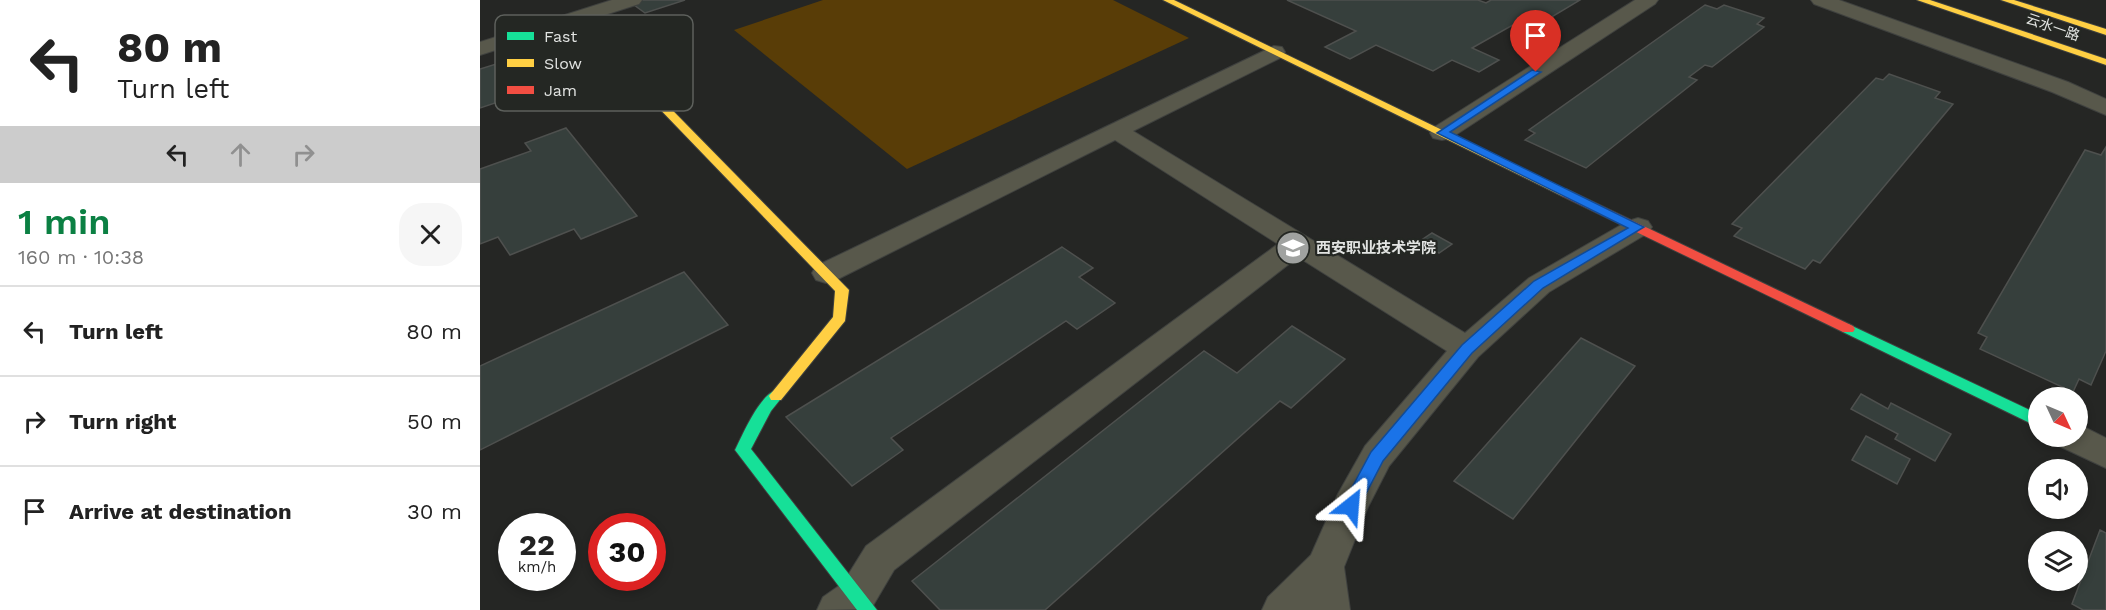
<!DOCTYPE html>
<meta charset="utf-8">
<style>
body{margin:0;font-family:"Work Sans","Noto Sans SC",sans-serif;background:#f6f6f6;color:#222;height:100vh;display:flex;flex-direction:column;font-size:22px;white-space:nowrap}
*{box-sizing:border-box;margin:0}
p{font-size:20px;color:#767676}
.icon{flex:none;width:33px;height:33px;fill:none;stroke:currentColor;stroke-width:2;stroke-linecap:round;stroke-linejoin:round}
.map{position:relative;flex:1;overflow:hidden}
.drawer{display:flex;flex-direction:column;background:#fff;width:480px}
.drawer>*{flex:none}
.hud{background:#fff;color:#222;overflow:hidden}
.needle{width:39px;rotate:134deg}
.fabs{position:absolute;left:1548px;top:387px;display:grid;gap:12px}
.fabs a{display:grid;place-items:center;width:60px;height:60px;border-radius:50%;background:#fff;box-shadow:0 3px 9px #0003;font-size:30px}
.speed{position:absolute;left:18px;top:513px;display:flex;gap:12px;font-size:30px;font-weight:700;text-align:center}
.speed>*{display:grid;place-content:center;width:78px;height:78px;border-radius:50%;background:#fff;box-shadow:0 3px 9px #0003;line-height:1}
.speed small{font-size:15px;font-weight:400}
.speed .limit{border:9px solid #d22;background:#fff;color:#111}
.pin{position:absolute;display:grid;place-items:center;width:51px;height:51px;color:#fff;margin:-62px -26px;border-radius:50% 50% 50% 0;rotate:-45deg;box-shadow:0 0 6px #0007}
.pin .icon{rotate:45deg}
.me{position:absolute;width:66px;margin:-33px;rotate:28deg;stroke-linejoin:round;filter:drop-shadow(0 0 4px #0008)}
.turn{display:flex;align-items:center;gap:21px;height:126px;padding:0 18px;font-size:27px}
.turn .icon{width:78px;height:78px;stroke-width:2.5}
.turn b{display:block;font-size:42px;line-height:51px}
.lanes{display:flex;align-items:center;height:57px;padding:0 18px;background:#0003;justify-content:center;gap:30px;direction:ltr}
.lanes .off{opacity:.35}
.round{display:grid;place-items:center;flex:none;width:63px;height:63px;border-radius:24px;background:#f6f6f6}
.head{display:flex;align-items:center;justify-content:space-between;height:102px;padding:0 18px}
h1{font-size:36px;font-weight:600;line-height:45px;color:#0b8043}
ul{padding:0;list-style:none}
li{display:flex;align-items:center;gap:18px;height:90px;padding:0 18px;border-top:2px solid #e0e0e0}
li div{flex:1}
li b{display:block;font-size:22px}
li em{font-style:normal}
main{display:flex;flex:1;min-height:0}
.map>svg:first-child{display:block}
.green{fill:#593d07}
.building{fill:#363f3c;stroke:#4e504e;stroke-width:1.5}
.lines{fill:none;stroke-linecap:round;stroke-linejoin:round}
.street-casing{stroke:#3f413f;stroke-width:2}
.fast-casing{stroke:#3f413f;stroke-width:2}
.slow-casing{stroke:#3f413f;stroke-width:2}
.jam-casing{stroke:#3f413f;stroke-width:2}
.street{fill:#58584b;fill-rule:evenodd}
.fast{fill:#16e098;fill-rule:evenodd}
.slow{fill:#ffcf43;fill-rule:evenodd}
.jam{fill:#f24e42;fill-rule:evenodd}
.route{fill:#1a73e8;stroke:#114b97;stroke-width:1.5}
.labels{text-anchor:middle;stroke-width:4.5;stroke-linejoin:round;paint-order:stroke}
.far-street-label{font-size:14px;fill:#e2e4e2;stroke:#242723}
.poi-label{font-size:15px;font-weight:bold;fill:#e2e4e2;stroke:#242723;text-anchor:start}
.key{fill:#242723;stroke:#5d605c;stroke-width:1.5}
.key-label{font-size:16px;fill:#e2e4e2}
</style>
<main>
<section class="drawer">
<div class="hud">
<div class="turn"><svg class="icon" aria-label="left" viewBox="0 0 24 24"><path d="M17 20v-9H6M10 6l-5 5 5 5"/></svg><div><b>80 m</b>Turn left</div></div>
<div class="lanes"><svg class="icon" aria-label="left" viewBox="0 0 24 24"><path d="M17 20v-9H6M10 6l-5 5 5 5"/></svg><svg class="icon off" aria-label="ahead" viewBox="0 0 24 24"><path d="M12 20V5M6 11l6-6 6 6"/></svg><svg class="icon off" aria-label="right" viewBox="0 0 24 24"><path d="M7 20v-9h11M14 6l5 5-5 5"/></svg></div>
</div>
<div class="head"><div><h1>1 min</h1><p>160 m · 10:38</p></div><a class="round"><svg class="icon" aria-label="close" viewBox="0 0 24 24"><path d="M6 6l12 12M18 6L6 18"/></svg></a></div>
<ul>
<li><svg class="icon" aria-label="left" viewBox="0 0 24 24"><path d="M17 20v-9H6M10 6l-5 5 5 5"/></svg><div><b>Turn left</b></div><em>80 m</em></li>
<li><svg class="icon" aria-label="right" viewBox="0 0 24 24"><path d="M7 20v-9h11M14 6l5 5-5 5"/></svg><div><b>Turn right</b></div><em>50 m</em></li>
<li><svg class="icon" aria-label="arrive" viewBox="0 0 24 24"><path d="M6 21V4h12l-3 4 3 4H6"/></svg><div><b>Arrive at destination</b></div><em>30 m</em></li>
</ul>
</section>
<div class="map">
<svg width="1626" height="610" viewBox="0 0 1626 610">
<rect width="100%" height="100%" fill="#252624"/>
<path class="green" d="M343 0H633L709 38 427 169 254 30Z"/>
<path class="building" d="M157 0H205L165 13 150 2Z
M807 0H998L1006 3 1011 0H1100L1060 24 1045 18 992 48 1019 60 999 72 972 60 953 71 896 45 870 59 845 47 876 31Z
M1225 5 1237 9 1244 5 1284 18 1277 24 1284 27 1232 67 1225 65 1209 77 1217 80 1106 168 1045 140 1055 133 1049 130Z
M29 60 54 90 0 108V69Z
M1409 74 1460 92 1455 98 1473 104 1340 263 1333 260 1325 269 1254 236 1262 228 1252 224 1396 78 1403 80Z
M86 128 157 216 101 239 94 229 30 255 18 237 0 244V169L51 151 45 143Z
M1626 147V351L1611 385 1599 379 1593 392 1500 349 1507 337 1498 333 1605 150 1621 155Z
M952 233 972 244 959 253 940 241Z
M582 247 613 268 599 277 635 303 597 329 586 321 411 438 423 450 372 486 306 417Z
M204 272 248 325 0 450V366Z
M812 326 865 359 811 408 800 401 565 610H460L432 581 724 351 757 373Z
M1101 338 1155 366 1033 519 974 481Z
M1381 394 1408 409 1411 403 1471 434 1455 461 1415 439 1418 434 1371 409Z
M1386 436 1430 459 1417 484 1372 460Z
M1620 530 1626 533V610H1603L1592 604Z"/>
<g class="lines">
<defs>
<path id="street" d="M132 0H162L159 4 0 55V42Z
M1155 0H1178L1175 4 971 138 962 140 953 138 950 133 953 128Z
M1331 0H1359L1588 82 1626 99V115L1572 92 1334 4Z
M794 46 802 47 805 52 802 57 653 131 985 333 1049 278 1148 221 1158 218 1168 221 1172 227 1168 233 1069 292 998 357 909 466 888 507 864 567 870 610H782L788 597 831 555 858 494 885 446 967 351 818 257 414 570 391 609 337 610 343 597 363 583 386 546 798 244 635 140 356 280 346 283 336 280 332 273 336 266Z
M1598 424 1626 438V468L1579 446 1574 436H1598Z"/>
<path id="fast" d="M1368 324 1558 414V427L1363 332 1361 329 1363 326Z
M296 390 301 392 303 396 291 411 271 449 397 610H377L255 450C263 434 279 396 296 390Z"/>
<path id="slow" d="M683 0H694L1092 193 1086 197 1082 196Z
M1437 0H1450L1626 59V65Z
M1521 0H1534L1626 29V35Z
M94 16H100L369 290 365 321 301 400H291L289 396 353 317 355 291 94 20Z"/>
<path id="jam" d="M1086 189 1373 326 1375 329 1373 332H1363L1082 196 1080 193Z"/>
</defs>
<use href="#street" class="street-casing"/>
<use href="#fast" class="fast-casing"/>
<use href="#slow" class="slow-casing"/>
<use href="#jam" class="jam-casing"/>
<use href="#street" class="street"/>
<use href="#fast" class="fast"/>
<use href="#slow" class="slow"/>
<use href="#jam" class="jam"/>
</g>
<path class="route" d="M1052 70 1061 72 970 132 1164 227 1063 288 992 353 903 461 877 511 871 513 865 511 862 506 891 452 982 345 1054 281 1148 228 957 133Z"/>
<defs>
<symbol id="university-disc" viewBox="-11 -11 22 22"><circle r="9.5" fill="#a0a2a0" stroke="#242723"/><path d="M0-5L7-2L0 1L-7-2ZM-4 1L0 2.5L4 1V4Q0 6-4 4Z" fill="#fff"/></symbol>
</defs>
<g fill-rule="evenodd">
<use href="#university-disc" x="794" y="229" width="38" height="38"/>
</g>
<g class="labels">
<g class="far-street-label">
<text transform="translate(1573 27) rotate(19)" y="5">云水一路</text>
</g>
<g class="poi-label">
<text x="836" y="253">西安职业技术学院</text>
</g>
</g>
<rect x="15" y="15" width="198" height="96" rx="9" class="key"/>
<rect x="27" y="32" width="27" height="8" fill="#16e098"/>
<rect x="27" y="59" width="27" height="8" fill="#ffcf43"/>
<rect x="27" y="86" width="27" height="8" fill="#f24e42"/>
<g class="key-label">
<text x="64" y="42">Fast</text>
<text x="64" y="69">Slow</text>
<text x="64" y="96">Jam</text>
</g>
</svg>
<div class="fabs">
<a><svg class="needle" viewBox="-14 -14 28 28"><path d="M0-13l5 13h-10z" fill="#e53935"/><path d="M0 13l5-13h-10z" fill="#767676"/></svg></a>
<a><svg class="icon" aria-label="sound" viewBox="0 0 24 24"><path d="M4 9h4l5-4v14l-5-4H4zM17 9q2 3 0 6"/></svg></a>
<a><svg class="icon" aria-label="layers" viewBox="0 0 24 24"><path d="M12 4l9 5-9 5-9-5zM3 14l9 5 9-5"/></svg></a>
</div>
<div class="speed"><div>22<small>km/h</small></div><div class="limit">30</div></div>
<div class="pin" style="left:1056px;top:72px;background:#d93025"><svg class="icon" aria-label="arrive" viewBox="0 0 24 24"><path d="M6 21V4h12l-3 4 3 4H6"/></svg></div>
<svg class="me" style="left:871px;top:506px" viewBox="-20 -20 40 40"><path d="M0-17L14 15 0 8-14 15z" fill="#1a73e8" stroke="#fff" stroke-width="4"/></svg>
</div>
</main>
